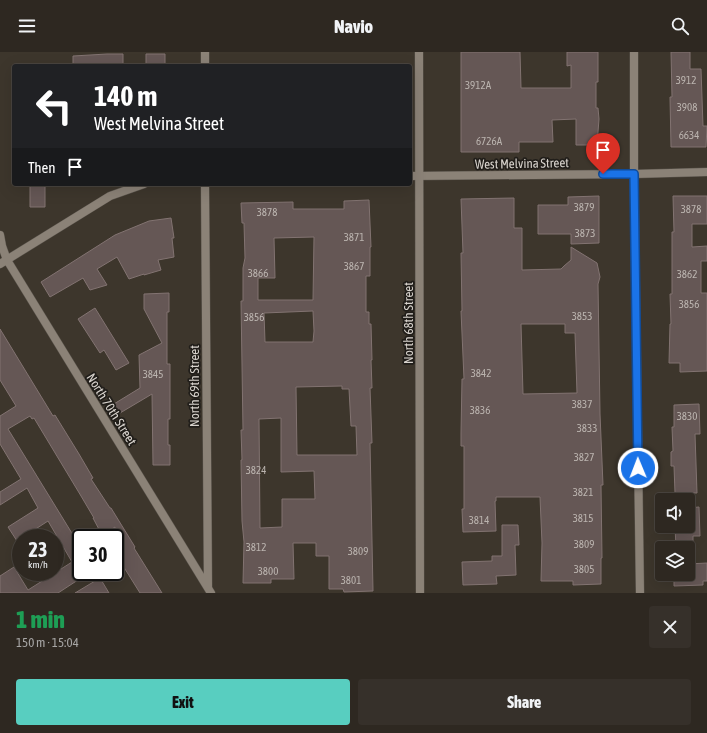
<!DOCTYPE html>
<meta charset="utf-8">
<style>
body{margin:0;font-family:"Asap Condensed",sans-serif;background:#36302a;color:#f1f3f6;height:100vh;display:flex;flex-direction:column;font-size:15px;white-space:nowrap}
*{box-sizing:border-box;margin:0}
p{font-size:13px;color:#a7a6a5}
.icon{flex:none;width:22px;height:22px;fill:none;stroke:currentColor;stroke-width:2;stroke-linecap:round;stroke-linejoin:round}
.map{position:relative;height:541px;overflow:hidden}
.sheet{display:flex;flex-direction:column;background:#2e2821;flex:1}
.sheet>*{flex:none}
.hud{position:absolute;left:12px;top:12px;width:400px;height:122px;border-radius:4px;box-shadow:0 4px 16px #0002,0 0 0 1px #49443f;background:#202124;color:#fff;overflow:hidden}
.controls{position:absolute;left:655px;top:441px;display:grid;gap:8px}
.controls a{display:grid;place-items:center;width:40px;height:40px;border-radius:4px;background:#2e2821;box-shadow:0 4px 16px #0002,0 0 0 1px #49443f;font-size:20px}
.speed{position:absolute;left:12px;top:477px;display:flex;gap:8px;font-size:20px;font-weight:700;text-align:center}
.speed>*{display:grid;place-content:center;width:52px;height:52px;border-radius:50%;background:#2e2821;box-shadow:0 4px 16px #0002,0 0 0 1px #49443f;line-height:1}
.speed small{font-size:10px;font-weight:400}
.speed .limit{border:2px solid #111;border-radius:6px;background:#fff;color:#111}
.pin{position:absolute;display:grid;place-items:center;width:34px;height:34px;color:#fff;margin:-41px -17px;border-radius:50% 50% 50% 0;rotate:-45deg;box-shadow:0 0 4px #0007}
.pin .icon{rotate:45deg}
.me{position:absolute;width:44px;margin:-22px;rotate:359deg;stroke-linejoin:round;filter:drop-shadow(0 0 3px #0008)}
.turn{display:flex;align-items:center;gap:14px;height:84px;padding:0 16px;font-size:18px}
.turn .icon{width:52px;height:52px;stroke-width:2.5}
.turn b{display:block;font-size:28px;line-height:34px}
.then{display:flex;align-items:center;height:38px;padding:0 16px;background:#0003;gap:8px;font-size:15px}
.round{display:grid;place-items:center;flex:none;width:42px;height:42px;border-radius:4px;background:#36302a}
.summary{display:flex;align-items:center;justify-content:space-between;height:68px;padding:0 16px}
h1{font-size:24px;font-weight:800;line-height:30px;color:#1e9e55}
.button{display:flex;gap:8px;margin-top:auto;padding:8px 16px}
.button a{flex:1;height:46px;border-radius:4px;background:#58cec0;color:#111;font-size:16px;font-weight:800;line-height:46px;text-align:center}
.button a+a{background:#36302a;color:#f1f3f6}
header{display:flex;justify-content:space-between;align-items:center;height:52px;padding:0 16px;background:#2e2821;font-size:18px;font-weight:800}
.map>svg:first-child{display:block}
.building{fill:#655755;stroke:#827371;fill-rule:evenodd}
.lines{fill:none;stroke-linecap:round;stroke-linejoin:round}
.minor-casing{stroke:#5a544c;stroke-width:9}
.tertiary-casing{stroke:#5a544c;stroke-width:9}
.minor{stroke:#8b8277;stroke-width:8}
.tertiary{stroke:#8b8277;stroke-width:8}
.route-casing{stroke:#114b97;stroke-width:10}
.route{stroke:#1a73e8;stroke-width:7}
.labels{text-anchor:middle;stroke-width:3.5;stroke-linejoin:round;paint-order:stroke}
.number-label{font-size:11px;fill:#bbb4af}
.street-label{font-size:13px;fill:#d8d3cd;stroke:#211e1a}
</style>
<header><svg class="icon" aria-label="menu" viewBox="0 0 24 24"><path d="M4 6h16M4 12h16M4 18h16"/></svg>Navio<svg class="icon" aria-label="search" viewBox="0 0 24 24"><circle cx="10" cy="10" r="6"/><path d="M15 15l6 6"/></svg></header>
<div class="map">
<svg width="707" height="541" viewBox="0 0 707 541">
<rect width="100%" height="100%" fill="#3d362c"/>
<path class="building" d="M461 0H520L521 36H571V13L567 14V0H598V30H596V56H598L599 67 597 93H576V67L552 68 553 90H519V100H461Z
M671 0H690V17H701L703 74H707L706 95H671L670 45H672Z
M107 2H123V14H73V4Z
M146 2H165V14H146Z
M30 132H45V155H30Z
M599 144V191L571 192V182H538V153H568V145Z
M673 144H707V172H692V195L707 194V209H701V241H707V319L680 320V311H669L670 272H671L670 242H672V180H674Z
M514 146V176H522V218L561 217 564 214 571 208V195L597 211 600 225 598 232 600 362 603 433H601L602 506H601V532L573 533V529H541L542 491 540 445H496V449H495L496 479 463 480 462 457H464V394H461V381L462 327H464L461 259H462L461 201H463L461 147ZM521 272H565V281H575L577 341 523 342Z
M369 148 371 195H370V224H366V260H369V272H371L372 308H371L372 336H370L372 391H370L373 539 344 540 343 537H329V504H316V491H293L294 527H271V531H243L244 490 242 469 241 408H242L241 378H243L241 249H243V216L245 206 244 171H242L241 151 293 150V157H344V149ZM314 185 313 248H258V226H275L274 186ZM313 259 314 279 313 290H265L264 261ZM342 334V337H349L351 374H356L357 403H297L296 335ZM281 366V420L314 419 315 447H282V475L260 476 259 367Z
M171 166 174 186H172L174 205 158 208 161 218 144 223V222L129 227 117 205 97 217 107 233 90 238 83 226 50 245 41 230 115 183 149 169Z
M169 241V260H167V312H170V367H168V393H170V413H153L152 342 115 364 109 355 140 336 139 303 162 291 144 257V242Z
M95 256 129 311 116 318 104 298 100 301 78 267Z
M0 277 53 364 55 363 79 402 93 426 91 427 110 456H111L135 495 134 496 162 541H140L115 501V475L102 483 93 466H94L81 444 34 366 32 367 30 364 8 377 81 496V526L58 541H0V524L14 515 28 538 72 510 48 469 17 489 8 475 38 456 27 436 0 453V440L21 427 0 392V364L16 354 0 328Z
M699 352 700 382H695L697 441H675L674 414H671V400L673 399 672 375H674V353Z
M699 455 700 484H693V496H676L675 474H688V456Z
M502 473H518L519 493H515L516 523 496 524 497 532 463 533 462 510 492 509V504H502Z
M707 511V529H703V533L674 534V522H688V512Z
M100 526 109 541H75Z"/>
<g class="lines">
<defs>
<path id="minor" d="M634 0V122L640 541
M205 14V0
M410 124 634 122 707 120
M205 132 208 535
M0 183 2 194 7 208 211 541
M0 212 110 144 144 132"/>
<path id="tertiary" d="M419 0 420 541"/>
</defs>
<use href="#minor" class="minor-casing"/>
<use href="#tertiary" class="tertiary-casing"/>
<use href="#minor" class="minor"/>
<use href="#tertiary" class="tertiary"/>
</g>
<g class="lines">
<defs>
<path id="route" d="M603 122H634L638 416"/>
</defs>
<use href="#route" class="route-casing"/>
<use href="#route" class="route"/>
</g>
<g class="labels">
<g class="number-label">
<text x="686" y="32">3912</text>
<text x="478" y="37">3912A</text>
<text x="687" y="59">3908</text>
<text x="689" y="87">6634</text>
<text x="489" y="93">6726A</text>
<text x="584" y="159">3879</text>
<text x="691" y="161">3878</text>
<text x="267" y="164">3878</text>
<text x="585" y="185">3873</text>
<text x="354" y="189">3871</text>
<text x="354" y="218">3867</text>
<text x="258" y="225">3866</text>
<text x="687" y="226">3862</text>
<text x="689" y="256">3856</text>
<text x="582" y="268">3853</text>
<text x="254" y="269">3856</text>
<text x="481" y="325">3842</text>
<text x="153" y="326">3845</text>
<text x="582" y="356">3837</text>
<text x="480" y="362">3836</text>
<text x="687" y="368">3830</text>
<text x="587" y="380">3833</text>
<text x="584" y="409">3827</text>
<text x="256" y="422">3824</text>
<text x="583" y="444">3821</text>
<text x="583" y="470">3815</text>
<text x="479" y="472">3814</text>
<text x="584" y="496">3809</text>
<text x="256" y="499">3812</text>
<text x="358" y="503">3809</text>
<text x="584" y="521">3805</text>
<text x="268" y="523">3800</text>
<text x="351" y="532">3801</text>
</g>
<g class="street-label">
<text transform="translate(522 111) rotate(-1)" y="5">West Melvina Street</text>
<text transform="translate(408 271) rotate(-90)" y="5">North 68th Street</text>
<text transform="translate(194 334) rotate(-90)" y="5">North 69th Street</text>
<text transform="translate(112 357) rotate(58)" y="5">North 70th Street</text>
</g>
</g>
</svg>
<div class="controls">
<a><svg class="icon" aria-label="sound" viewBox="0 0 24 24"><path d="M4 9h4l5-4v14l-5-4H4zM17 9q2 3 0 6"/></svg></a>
<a><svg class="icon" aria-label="layers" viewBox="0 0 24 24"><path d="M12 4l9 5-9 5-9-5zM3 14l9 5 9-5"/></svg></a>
</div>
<div class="speed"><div>23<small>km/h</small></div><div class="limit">30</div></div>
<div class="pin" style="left:603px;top:122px;background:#d93025"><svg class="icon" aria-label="arrive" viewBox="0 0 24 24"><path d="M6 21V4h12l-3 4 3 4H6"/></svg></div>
<svg class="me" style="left:638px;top:416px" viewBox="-20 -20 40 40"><circle r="17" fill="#1a73e8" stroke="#fff" stroke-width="3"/><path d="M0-11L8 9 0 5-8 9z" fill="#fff"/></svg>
<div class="hud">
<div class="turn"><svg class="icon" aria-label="left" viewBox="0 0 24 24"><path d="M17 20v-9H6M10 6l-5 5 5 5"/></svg><div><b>140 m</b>West Melvina Street</div></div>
<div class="then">Then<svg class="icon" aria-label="arrive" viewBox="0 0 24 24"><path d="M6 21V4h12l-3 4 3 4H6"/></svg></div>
</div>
</div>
<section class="sheet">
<div class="summary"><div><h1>1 min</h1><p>150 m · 15:04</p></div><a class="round"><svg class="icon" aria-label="close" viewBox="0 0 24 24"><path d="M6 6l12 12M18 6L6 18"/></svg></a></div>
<div class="button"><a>Exit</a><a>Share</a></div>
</section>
